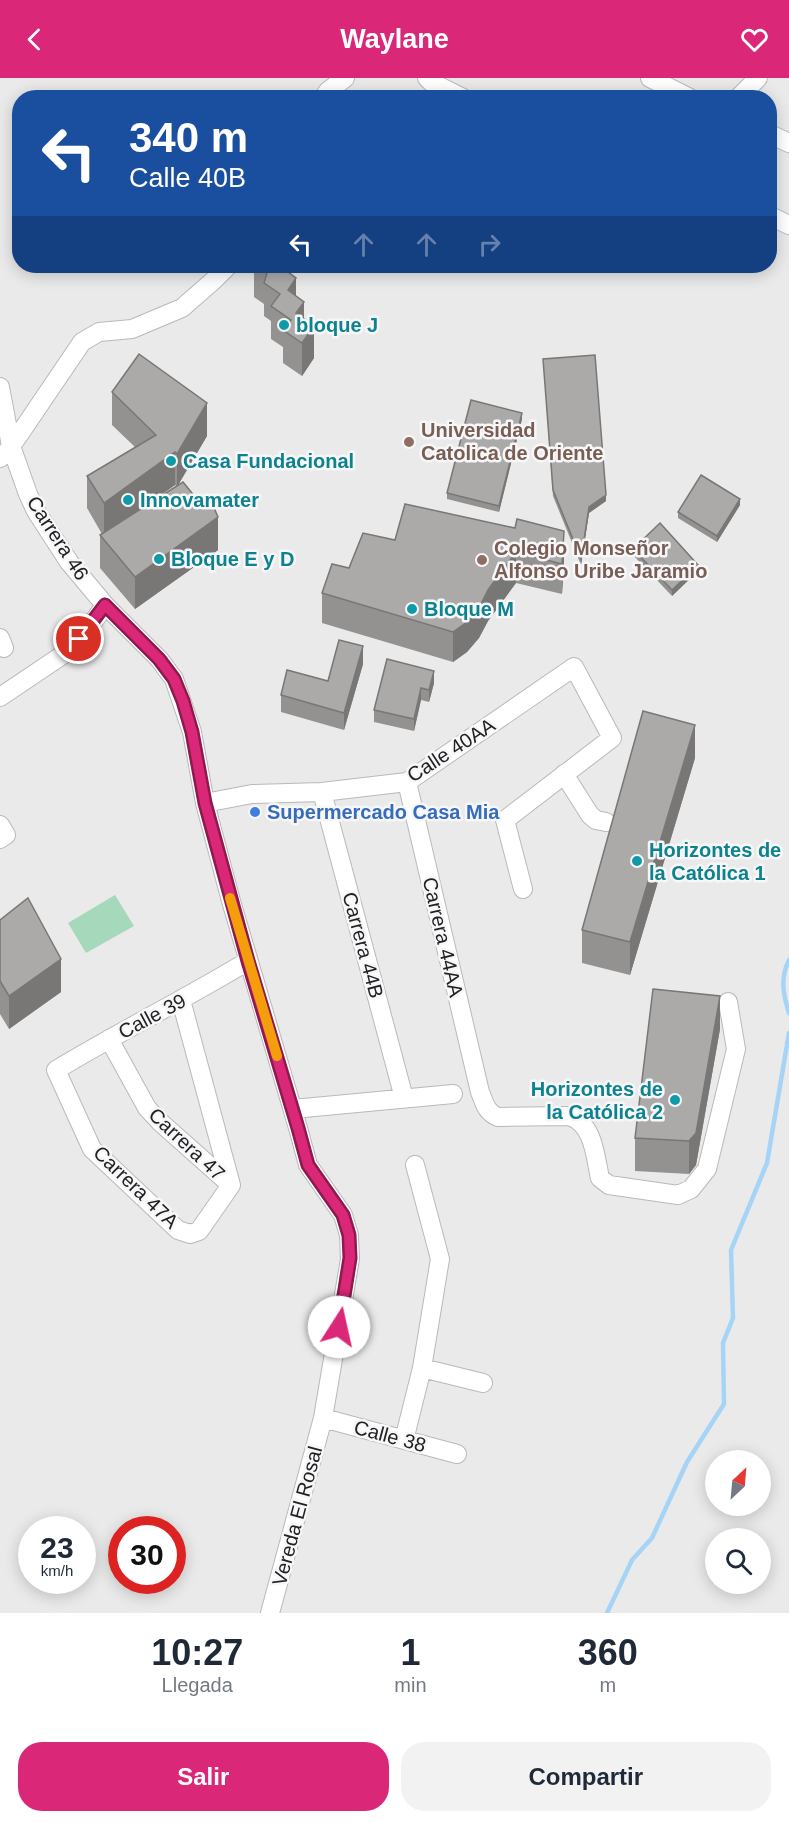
<!DOCTYPE html>
<html lang="es">
<meta charset="utf-8">
<style>
body{margin:0;font-family:Arial,sans-serif;background:#f2f2f3;color:#1f2937;height:100vh;display:flex;flex-direction:column;font-size:22px;white-space:nowrap}
*{box-sizing:border-box;margin:0}
p{font-size:20px;color:#747a83}
.icon{flex:none;width:33px;height:33px;fill:none;stroke:currentColor;stroke-width:2;stroke-linecap:round;stroke-linejoin:round}
.map{position:relative;height:1535px;overflow:hidden}
.sheet{display:flex;flex-direction:column;background:#fff;flex:1}
.sheet>*{flex:none}
.banner{position:absolute;left:12px;top:12px;width:765px;height:183px;border-radius:24px;box-shadow:0 3px 15px #0003;background:#1a4fa0;color:#fff;overflow:hidden}
.needle{width:39px;rotate:26deg}
.controls{position:absolute;left:705px;top:1372px;display:grid;gap:12px}
.controls a{display:grid;place-items:center;width:66px;height:66px;border-radius:50%;background:#fff;box-shadow:0 3px 15px #0003;font-size:30px}
.speed{position:absolute;left:18px;top:1438px;display:flex;gap:12px;font-size:30px;font-weight:700;text-align:center}
.speed>*{display:grid;place-content:center;width:78px;height:78px;border-radius:50%;background:#fff;box-shadow:0 3px 15px #0003;line-height:1}
.speed small{font-size:15px;font-weight:400}
.speed .limit{border:9px solid #d22;background:#fff;color:#111}
.pin{position:absolute;display:grid;place-items:center;width:51px;height:51px;color:#fff;margin:-26px;border:3px solid #fff;border-radius:50%;box-shadow:0 2px 6px #0007}
.me{position:absolute;width:66px;margin:-33px;rotate:10deg;stroke-linejoin:round;filter:drop-shadow(0 0 4px #0008)}
.turn{display:flex;align-items:center;gap:21px;height:126px;padding:0 18px;font-size:27px}
.turn .icon{width:78px;height:78px;stroke-width:2.5}
.turn b{display:block;font-size:42px;line-height:51px}
.lanes{display:flex;align-items:center;height:57px;padding:0 18px;background:#0003;justify-content:center;gap:30px;direction:ltr}
.lanes .off{opacity:.35}
.eta{display:flex;justify-content:space-evenly;align-items:center;height:102px;text-align:center}
.eta b{font-size:36px;font-weight:600;line-height:42px}
.cta{display:flex;gap:12px;margin-top:auto;padding:12px 18px}
.cta a{flex:1;height:69px;border-radius:24px;background:#db2777;color:#fff;font-size:24px;font-weight:600;line-height:69px;text-align:center}
.cta a+a{background:#f2f2f3;color:#1f2937}
header{display:flex;justify-content:space-between;align-items:center;height:78px;padding:0 18px;background:#db2777;color:#fff;font-size:27px;font-weight:600}
.map>svg:first-child{display:block}
.green{fill:#a6d8bc}
.lines{fill:none;stroke-linecap:round;stroke-linejoin:round}
.stream{stroke:#a5d4f6;stroke-width:4.5}
.minor-casing{stroke:#b9b9ba;stroke-width:20}
.minor{stroke:#fff;stroke-width:18}
.wall{fill:#939291;fill-rule:evenodd}
.shaded-wall{fill:#787776}
.building{fill:#abaaa9;stroke:#787776;stroke-width:1.5}
.route-casing{stroke:#8e194d;stroke-width:15}
.route{stroke:#db2777;stroke-width:10}
.slow{stroke:#f59e0b;stroke-width:10}
.culture-dot{fill:#0f9aa8;stroke:#f7f7f9;stroke-width:2}
.education-dot{fill:#8d6e63;stroke:#f7f7f9;stroke-width:2}
.shop-dot{fill:#3f7fe0;stroke:#f7f7f9;stroke-width:2}
.labels{text-anchor:middle;stroke-width:5;stroke-linejoin:round;paint-order:stroke}
.culture-label{font-size:20px;font-weight:bold;fill:#0d838f;stroke:#f7f7f9;text-anchor:start}
.education-label{font-size:20px;font-weight:bold;fill:#785e54;stroke:#f7f7f9;text-anchor:start}
.street-label{font-size:20px;fill:#212121;stroke:#f7f7f9}
.shop-label{font-size:20px;font-weight:bold;fill:#366cbe;stroke:#f7f7f9;text-anchor:start}
</style>
<header><svg class="icon" aria-label="back" viewBox="0 0 24 24"><path d="M15 5l-7 7 7 7"/></svg>Waylane<svg class="icon" aria-label="heart" viewBox="0 0 24 24"><path d="M12 20l-8-8c-3-5 5-10 8-4 3-6 11-1 8 4z"/></svg></header>
<div class="map">
<svg width="789" height="1535" viewBox="0 0 789 1535">
<rect width="100%" height="100%" fill="#eaeaeb"/>
<path class="green" d="M115 817 134 848 86 875 68 845Z"/>
<g class="lines">
<path class="stream" d="M789 882C780 900 783 916 789 935
M607 1535 632 1482 652 1460 687 1384 724 1326 723 1265 733 1240 731 1172 767 1085 789 955"/>
<defs>
<path id="minor" d="M427 0 431 4 463 20
M650 0 690 20
M323 20 328 13 345 0
M738 20 758 0
M770 56 789 65
M770 138 789 147
M0 309 11 368 28 416 36 433 69 484 105 527 159 581 174 601 192 654 205 725 231 823 298 1050 308 1087 343 1137 349 1157 350 1181 323 1340 270 1535
M0 380 6 375 21 354 82 264 99 254 132 251 182 230 214 202 228 188
M0 560 4 570
M0 619 70 572 89 550 105 527
M564 696 590 737 596 742 606 744
M407 704 480 1014C485 1026 486 1034 498 1039L569 1038C594 1046 595 1078 600 1100L609 1107 678 1117 691 1111 707 1091 736 971 728 924
M322 714 404 1020
M205 725 252 716 322 714 407 704 574 589 612 660 505 742 523 811
M0 747 6 757 0 761
M181 922 231 1107
M109 961 147 1030 160 1044 231 1107
M293 1031 453 1016
M231 1107 199 1153 190 1156 178 1152 92 1071 56 992C119 954 185 921 248 883
M422 1290 483 1305
M323 1340 457 1376
M404 1362 422 1290 440 1181 415 1087"/>
</defs>
<use href="#minor" class="minor-casing"/>
<use href="#minor" class="minor"/>
</g>
<path class="wall" d="M254 188H291V196L296 218 304 241 314 280 302 298 283 285V269L271 261V243L264 238V226L254 219Z
M543 281 606 423 589 435 581 487 553 418Z
M112 314 207 358 178 407 218 472 135 531 100 490V457L102 456 87 430V398L135 369 112 347ZM175 407 176 408 148 426Z
M522 341 499 434 447 421V415Z
M405 426 564 483 562 516 516 505 488 543 479 560 467 574 453 584 322 545V515L349 490 395 462Z
M740 427 717 464 678 440V434Z
M633 471 698 493 672 518 633 477Z
M387 581 434 605 429 624 421 622 414 653 374 644V632Z
M363 586 344 652 281 634V617L328 603Z
M695 680 630 897 582 885V852Z
M0 842 61 914 9 951 0 936Z
M720 951 696 1087 689 1096 635 1093V1060Z"/>
<path class="shaded-wall" d="M280 188H291V206Z
M296 200V232L288 212Z
M304 224V256L296 235Z
M314 248V280L302 298V265Z
M207 325V358L177 409V376Z
M522 335V341L499 434V428Z
M175 374V407L104 458V425Z
M606 417V423L589 435 581 487V481L589 429Z
M740 421V427L717 464V458Z
M218 439V472L135 531V499Z
M564 453V483L562 516V486Z
M516 474V505L488 543 479 560 467 574 453 584V554L488 512Z
M698 487V493L672 518V512Z
M363 568V586L344 652V635Z
M434 593V605L429 624V612Z
M421 610V622L414 653V641Z
M695 647V680L630 897V864Z
M61 881V914L9 951V918Z
M720 918V951L696 1087 689 1096V1063Z"/>
<path class="building" d="M256 188H281H280L296 200 288 212 304 224 296 235 314 248 302 265 283 252 291 242 271 228 280 216 264 205 267 195Z
M139 276 207 325 177 376 175 374 104 425 87 398 156 357 112 314Z
M595 277 606 417 589 429 581 481 553 412 543 281Z
M471 322 522 335 499 428 447 415Z
M701 397 740 421 717 458 678 434Z
M183 404 196 420 211 423 218 439 135 499 100 457Z
M405 426 515 450 517 441 564 453 562 486 516 474 488 512 479 530 467 544 453 554 322 515 332 486 349 490 363 455 395 462Z
M660 445 698 487 672 512 633 471Z
M339 562 363 568 344 635 281 617 287 592 328 603Z
M387 581 434 593 429 612 421 610 414 641 374 632Z
M643 633 695 647 630 864 582 852Z
M28 820 61 881 9 918 0 903V842Z
M653 911 720 918 696 1055 689 1063 635 1060Z"/>
<g class="lines">
<defs>
<path id="route" d="M79 561 105 527 159 581 174 601 183 623 192 654 205 725 248 883 298 1050 308 1087 343 1137 349 1157 350 1180 339 1249"/>
</defs>
<use href="#route" class="route-casing"/>
<use href="#route" class="route"/>
<path class="slow" d="M230 820 277 978"/>
</g>
<g class="culture-dot">
<circle cx="284" cy="247" r="6"/>
<circle cx="171" cy="383" r="6"/>
<circle cx="128" cy="422" r="6"/>
<circle cx="159" cy="481" r="6"/>
<circle cx="412" cy="531" r="6"/>
<circle cx="637" cy="783" r="6"/>
<circle cx="675" cy="1022" r="6"/>
</g>
<g class="education-dot">
<circle cx="409" cy="364" r="6"/>
<circle cx="482" cy="482" r="6"/>
</g>
<circle class="shop-dot" cx="255" cy="734" r="6"/>
<g class="labels">
<g class="culture-label">
<text x="296" y="254">bloque J</text>
<text x="183" y="390">Casa Fundacional</text>
<text x="140" y="429">Innovamater</text>
<text x="171" y="488">Bloque E y D</text>
<text x="424" y="538">Bloque M</text>
<text x="649" y="779">Horizontes de<tspan x="649" dy="23">la Católica 1</tspan></text>
<text x="663" y="1018" text-anchor="end">Horizontes de<tspan x="663" dy="23">la Católica 2</tspan></text>
</g>
<g class="education-label">
<text x="421" y="359">Universidad<tspan x="421" dy="23">Catolica de Oriente</tspan></text>
<text x="494" y="477">Colegio Monseñor<tspan x="494" dy="23">Alfonso Uribe Jaramio</tspan></text>
</g>
<g class="street-label">
<text transform="translate(58 460) rotate(57)" y="7">Carrera 46</text>
<text transform="translate(451 672) rotate(-33)" y="7">Calle 40AA</text>
<text transform="translate(443 859) rotate(77)" y="7">Carrera 44AA</text>
<text transform="translate(363 867) rotate(75)" y="7">Carrera 44B</text>
<text transform="translate(152 938) rotate(-28)" y="7">Calle 39</text>
<text transform="translate(187 1066) rotate(43)" y="7">Carrera 47</text>
<text transform="translate(136 1109) rotate(44)" y="7">Carrera 47A</text>
<text transform="translate(390 1358) rotate(15)" y="7">Calle 38</text>
<text transform="translate(297 1438) rotate(-75)" y="7">Vereda El Rosal</text>
</g>
<g class="shop-label">
<text x="267" y="741">Supermercado Casa Mia</text>
</g>
</g>
</svg>
<div class="controls">
<a><svg class="needle" viewBox="-14 -14 28 28"><path d="M0-13l5 13h-10z" fill="#e53935"/><path d="M0 13l5-13h-10z" fill="#747a83"/></svg></a>
<a><svg class="icon" aria-label="search" viewBox="0 0 24 24"><circle cx="10" cy="10" r="6"/><path d="M15 15l6 6"/></svg></a>
</div>
<div class="speed"><div>23<small>km/h</small></div><div class="limit">30</div></div>
<div class="pin" style="left:79px;top:561px;background:#d93025"><svg class="icon" aria-label="arrive" viewBox="0 0 24 24"><path d="M6 21V4h12l-3 4 3 4H6"/></svg></div>
<svg class="me" style="left:339px;top:1249px" viewBox="-20 -20 40 40"><circle r="19" fill="#fff"/><path d="M0-13L10 11 0 6-10 11z" fill="#db2777"/></svg>
<div class="banner">
<div class="turn"><svg class="icon" aria-label="left" viewBox="0 0 24 24"><path d="M17 20v-9H6M10 6l-5 5 5 5"/></svg><div><b>340 m</b>Calle 40B</div></div>
<div class="lanes"><svg class="icon" aria-label="left" viewBox="0 0 24 24"><path d="M17 20v-9H6M10 6l-5 5 5 5"/></svg><svg class="icon off" aria-label="ahead" viewBox="0 0 24 24"><path d="M12 20V5M6 11l6-6 6 6"/></svg><svg class="icon off" aria-label="ahead" viewBox="0 0 24 24"><path d="M12 20V5M6 11l6-6 6 6"/></svg><svg class="icon off" aria-label="right" viewBox="0 0 24 24"><path d="M7 20v-9h11M14 6l5 5-5 5"/></svg></div>
</div>
</div>
<section class="sheet">
<div class="eta">
<div><b>10:27</b><p>Llegada</p></div>
<div><b>1</b><p>min</p></div>
<div><b>360</b><p>m</p></div>
</div>
<div class="cta"><a>Salir</a><a>Compartir</a></div>
</section>
